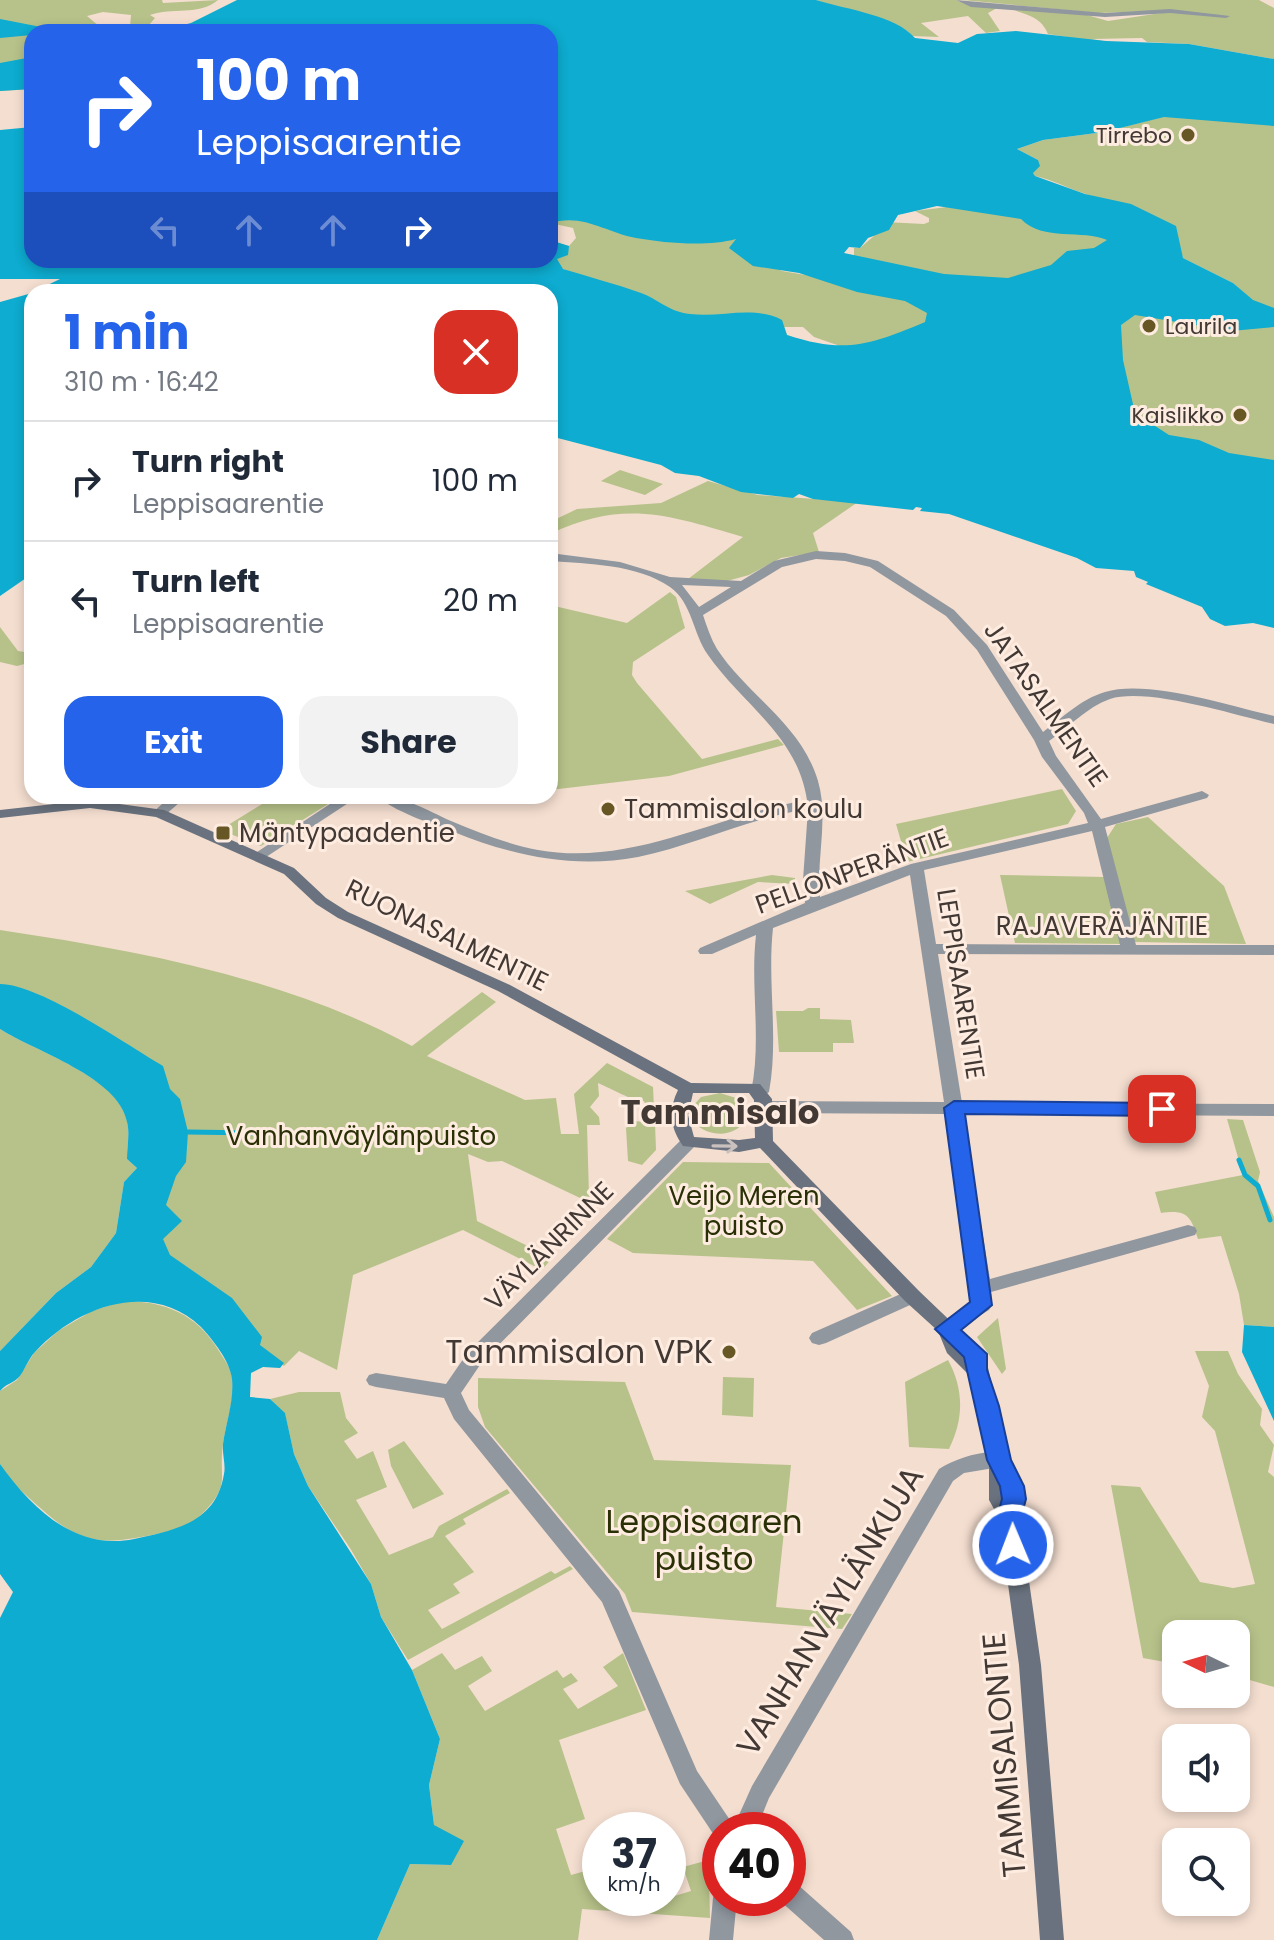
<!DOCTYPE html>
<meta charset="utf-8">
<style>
body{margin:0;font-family:Poppins,sans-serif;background:#f2f2f3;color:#1f2937;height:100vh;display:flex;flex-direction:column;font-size:30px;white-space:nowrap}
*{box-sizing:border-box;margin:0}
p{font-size:26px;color:#747a83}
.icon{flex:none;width:44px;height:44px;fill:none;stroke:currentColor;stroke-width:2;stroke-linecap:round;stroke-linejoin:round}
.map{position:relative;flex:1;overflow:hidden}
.panel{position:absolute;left:24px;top:284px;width:534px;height:520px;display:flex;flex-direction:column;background:#fff;border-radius:24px;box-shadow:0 4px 12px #0003}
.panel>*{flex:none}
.banner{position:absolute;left:24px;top:24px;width:534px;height:244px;border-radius:24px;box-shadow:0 4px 12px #0003;background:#2563eb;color:#fff;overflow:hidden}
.needle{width:52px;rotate:275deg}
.buttons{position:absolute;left:1162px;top:1620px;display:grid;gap:16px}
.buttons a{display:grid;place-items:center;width:88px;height:88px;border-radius:16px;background:#fff;box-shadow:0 4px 12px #0003;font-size:40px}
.speed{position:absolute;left:582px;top:1812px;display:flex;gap:16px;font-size:40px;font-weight:700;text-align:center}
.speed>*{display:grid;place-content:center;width:104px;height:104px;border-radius:50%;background:#fff;box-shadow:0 4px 12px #0003;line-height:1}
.speed small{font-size:20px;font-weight:400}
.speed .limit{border:12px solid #d22;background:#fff;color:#111}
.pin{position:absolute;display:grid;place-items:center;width:68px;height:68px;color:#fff;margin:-34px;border-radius:16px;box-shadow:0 4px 12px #0006}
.me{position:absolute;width:88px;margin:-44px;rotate:359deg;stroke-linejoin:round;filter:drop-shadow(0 0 6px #0008)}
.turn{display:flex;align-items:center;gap:28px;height:168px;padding:0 40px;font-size:36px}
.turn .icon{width:104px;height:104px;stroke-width:2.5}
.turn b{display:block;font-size:56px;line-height:68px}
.lanes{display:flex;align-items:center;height:76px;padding:0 40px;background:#0003;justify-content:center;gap:40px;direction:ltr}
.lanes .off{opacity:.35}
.round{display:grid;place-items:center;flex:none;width:84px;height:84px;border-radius:24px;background:#f2f2f3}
.head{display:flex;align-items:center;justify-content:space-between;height:136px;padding:0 40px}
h1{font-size:48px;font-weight:700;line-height:60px;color:#2563eb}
.cta{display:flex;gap:16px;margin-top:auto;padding:16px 40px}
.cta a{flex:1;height:92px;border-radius:24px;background:#2563eb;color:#fff;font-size:32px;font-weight:700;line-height:92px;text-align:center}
.cta a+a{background:#f2f2f3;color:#1f2937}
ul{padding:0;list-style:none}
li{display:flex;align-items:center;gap:24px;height:120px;padding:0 40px;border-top:2px solid #e0e1e3}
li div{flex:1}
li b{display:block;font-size:30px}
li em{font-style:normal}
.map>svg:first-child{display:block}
.green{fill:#b7c28a;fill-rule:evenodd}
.water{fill:#0dacd0;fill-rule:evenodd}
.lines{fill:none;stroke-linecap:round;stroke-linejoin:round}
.stream{stroke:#0dacd0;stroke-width:5}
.street{fill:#90979f;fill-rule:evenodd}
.secondary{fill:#69727e;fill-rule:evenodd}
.oneway{stroke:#cac1be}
.route{fill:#2563eb;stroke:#184099;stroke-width:2}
.poi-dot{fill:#675724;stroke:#feece1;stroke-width:3}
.labels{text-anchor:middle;stroke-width:6;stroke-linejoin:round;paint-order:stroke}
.far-poi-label{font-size:22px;fill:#423934;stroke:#feece1;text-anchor:end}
.street-label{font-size:26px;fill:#423934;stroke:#feece1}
.poi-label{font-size:26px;fill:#423934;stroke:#feece1;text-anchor:start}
.park-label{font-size:26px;fill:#2a3005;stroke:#feece1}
.near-poi-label{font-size:32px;fill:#423934;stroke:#feece1;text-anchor:end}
.near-park-label{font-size:32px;fill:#2a3005;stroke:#feece1}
.near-street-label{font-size:32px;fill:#423934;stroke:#feece1}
.district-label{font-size:34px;font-weight:bold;fill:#423934;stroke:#feece1}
</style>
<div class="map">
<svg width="1274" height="1940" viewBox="0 0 1274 1940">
<rect width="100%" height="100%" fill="#f4ded0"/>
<path class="green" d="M0 0H162L163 3 218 0C199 16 172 7 150 15L155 18 149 25 191 24 170 30 130 27 131 15 103 12 87 16 106 32H32V89L0 91Z
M816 0H956L970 6 997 8 988 13 1000 31 986 33 968 16 921 23 939 37 912 36 907 31Z
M963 0H1259L1274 8V59L1189 44 1147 42 1142 38 1091 39 1109 42 1105 43 1048 34C1041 16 1026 15 1009 8L1087 15 1108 21 1181 10 1097 13Z
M1155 115 1274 122V467L1257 468 903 346H840L814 337 803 327H784L787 335 795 338 673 314 563 269 550 260V241L569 246 576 238 573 228 550 223V205L924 224 929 222V218L915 211 947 207 1054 221 1169 255 1252 300 1233 283 1183 258C1166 205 1126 209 1083 193 1067 188 1051 179 1035 176L1033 173 1038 160 1017 149 1043 140 1104 132 1158 118ZM874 236 860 248H854V255L811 276 782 271 756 258Z
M620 470 663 484 645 495 601 481Z
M708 481 758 495 858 502 813 533 819 552 781 558 749 575 727 581 688 579 743 537C668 515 624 499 550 534V522L577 509 661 503Z
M670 592 676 597 685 628 633 662 632 675 637 683 702 759 778 739 784 745 669 776 550 790V605L627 623Z
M0 627 18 651 32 653V662L17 666 0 662Z
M1062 789 1076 811 1068 824 907 862 896 824Z
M275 796H341L261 846 220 830Z
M1148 817 1224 886 1246 944 1134 942 1107 838 1116 824Z
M772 875 795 878V884L758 882 710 904 685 891Z
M1000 875 1105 877 1123 944 1015 943Z
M0 930C140 951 287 978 412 1046L482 992 496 1002 427 1056 525 1100 556 1098 561 1134H579L574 1094 607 1063 653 1087 654 1108H647L644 1101C632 1101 612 1089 598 1083L599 1096 590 1107 599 1117 600 1125H587L589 1196 599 1207 502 1161 488 1162 468 1154 477 1221 552 1258 542 1270 463 1230 353 1275 337 1370 299 1351 284 1366 178 1276 154 1224 171 1146 0 996Z
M808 1008H820V1019L851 1020 854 1043H833V1052H779L776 1011H803Z
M0 1029C34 1051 119 1077 127 1121 130 1133 127 1147 127 1159L137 1168 124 1182 116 1233 91 1267 56 1293 0 1351Z
M720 1093 736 1098 746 1107V1120C734 1138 710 1137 695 1124L692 1107 701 1097Z
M1227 1119 1243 1120 1260 1172 1258 1181 1274 1217V1327L1244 1325 1239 1294 1221 1236 1198 1239C1191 1216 1187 1209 1161 1213L1155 1192 1243 1175Z
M634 1121 655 1123 656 1150 642 1165 628 1161 626 1128Z
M683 1162 769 1163 892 1296 857 1310 813 1261 633 1253 607 1239Z
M123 1301C165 1301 197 1314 219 1351 224 1359 231 1368 232 1378 235 1401 226 1422 223 1444 218 1480 232 1484 201 1515 187 1529 170 1531 152 1535 88 1548 74 1539 27 1496 19 1489 3 1475 0 1464 0 1447 0 1410 0 1391L17 1380 34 1353 58 1331 92 1311Z
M998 1318 1006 1369 1002 1374 977 1337Z
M1195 1351H1228L1238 1374 1262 1409 1260 1425 1274 1445 1268 1472 1274 1477V1687L1236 1676V1634H1176V1664L1143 1658 1111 1485 1140 1487 1200 1582 1233 1588 1255 1584 1215 1431 1202 1417 1209 1386Z
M948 1360C964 1389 964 1419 949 1449L909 1447 905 1382Z
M723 1377 754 1378 753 1417 722 1415Z
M478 1378 625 1382 654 1460 791 1465 776 1607 852 1614 842 1629 632 1612 625 1594 485 1427 478 1407Z
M299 1392H340L346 1418 358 1433 344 1441 357 1459 373 1451 387 1487 356 1500 389 1555 433 1537 439 1526 507 1489 510 1493 463 1519 466 1524 445 1536 474 1572 453 1584 460 1593 428 1610 442 1629 551 1571 555 1574 570 1566 573 1569 408 1660 381 1617 371 1584 350 1548 308 1486 294 1454 285 1414 270 1399Z
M404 1441 444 1494 413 1509 391 1466 388 1450Z
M442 1653 455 1670 482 1656 492 1671 468 1686 485 1711 557 1670 563 1678 571 1673 578 1681 563 1689 578 1709 618 1686 603 1667 623 1653 646 1710 559 1740 585 1819 556 1829 571 1875 596 1868 600 1898H668L691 1891 683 1867 705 1861 709 1875 710 1918 582 1909 578 1940H377L410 1864 451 1865 434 1825 429 1785 440 1739 412 1670Z"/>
<path class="water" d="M237 0H816C848 10 895 15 915 38L958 43 977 34 1016 31 1106 41 1189 44 1274 59V126L1164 117 1104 132 1043 140 1017 149 1038 160 1040 166 1033 173 1035 176 1085 194 1131 204 1176 226 1183 258 1233 283 1253 300 1274 308V327L1231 331 1135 315 1121 325 1123 360 1135 413 1169 435 1199 440 1229 453 1274 460V628L1253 623 1225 626 1210 619 1202 607 1146 584 1148 582 1136 577 1134 571 1096 568 1077 558 949 514 920 511 922 508 916 507 913 510 813 499 799 494 793 498 741 492 699 476 675 473 661 465 550 436V292H33L60 279H0V130L32 127V260H550V240L569 246 568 255 557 259 563 269C589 277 616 284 641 293 658 299 669 312 690 314 721 318 753 305 782 320L787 335C845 354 870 345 925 322L927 313 905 301 857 292 799 273 753 266 729 248 736 239C707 247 665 243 636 238 605 232 583 213 550 223V32H156L191 23ZM937 206 1021 219C1043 242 1083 229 1107 240L1094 248 1067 251 1051 265 1008 278 944 274 844 253 849 247 860 248 868 238 889 230 898 215Z
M0 19 67 32H32V35L0 38Z
M32 57V89L0 91V63Z
M32 293V571L25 570 29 576 0 596V302Z
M0 984C40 984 127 1045 163 1066L170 1089 180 1099 188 1132 186 1162 176 1176 166 1205 182 1221 163 1239 170 1255 232 1298 262 1337 260 1345 284 1363 280 1368 263 1367 251 1373 250 1397 270 1399 285 1413 294 1454 308 1486 371 1584 381 1617 412 1670 440 1739 429 1785 434 1825 464 1841 451 1865 410 1864 377 1940H0V1618L13 1592 0 1574V1464C32 1509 76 1551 134 1539 175 1530 216 1523 224 1474 226 1465 222 1454 223 1444 226 1422 234 1402 232 1379 230 1361 213 1340 201 1327 151 1279 77 1306 35 1352 28 1359 25 1370 19 1377 14 1383 5 1384 0 1391V1351L56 1293 91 1267 116 1233 124 1182 137 1168 127 1159C127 1147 130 1133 127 1122 119 1077 34 1051 0 1029Z
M1244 1325 1274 1327V1421L1242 1352Z"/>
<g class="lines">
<path class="stream" d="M188 1132 261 1133
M1239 1160 1245 1175 1258 1186 1270 1220"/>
<path class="street" d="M956 0 1105 13 1170 9 1230 16 1226 18 1170 13 1105 17 971 7Z
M816 551 845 553 878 561 954 610 987 645 1043 732C1062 718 1081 699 1105 692 1148 679 1229 706 1274 716V724C1234 715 1147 687 1110 699 1087 707 1068 728 1049 741L1056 756 1101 819 1202 791 1209 795 1207 798 1105 827 1136 945H1274V955L938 954 962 1103 1274 1104V1116L963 1114 990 1279 1188 1225 1195 1227 1197 1231 1195 1235 991 1292 992 1305 989 1310 946 1336 939 1334 936 1329 939 1324 972 1302 973 1288 946 1114 763 1113 754 1107 763 1101 944 1102 910 875 773 928C767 983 779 1038 769 1092L760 1098 751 1092C762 1040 750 988 756 935L712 954H700L698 951 700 948 805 903 803 880 808 809C749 818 696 845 638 857 574 869 513 856 454 832 432 824 393 811 377 796 405 796 426 810 451 821 479 833 508 844 538 850 633 867 716 815 807 800 797 735 743 705 708 655 692 632 693 604 670 587 637 564 588 564 550 561V553L620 562 670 577 741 581 774 561ZM816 559 845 561 870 567 946 616 977 650 1034 740 1042 757 1084 813 1088 823 911 864 820 897C816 858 829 819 818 781 801 724 748 696 717 649 711 639 707 627 703 615L782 567ZM682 585 731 587 699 607ZM1092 831 1120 945 936 944 924 870Z
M171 796H187L164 816H154L152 813Z
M342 796H359L263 859H253L251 856Z
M689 1136 695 1138 698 1142 695 1146 482 1362 461 1393 469 1410 619 1591 697 1771 734 1826 752 1786 939 1469C956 1458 986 1448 1006 1454L1009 1460 1006 1466 964 1473 953 1481 769 1798 756 1830H720V1839L716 1838 680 1784 602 1602 454 1419 444 1398 376 1387 369 1385 366 1380 369 1375 376 1373 446 1384 468 1352 683 1138Z
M912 1289 919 1291 921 1296 919 1301 826 1343 819 1345 812 1343 809 1338 812 1333Z
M788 1881 797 1884 851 1932 854 1940H824L779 1900 778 1898H788Z
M720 1889V1898H737L733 1940H709L713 1898 716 1890Z"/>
<path class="secondary" d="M90 800 164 810 294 868 326 898 348 912 510 985 691 1083 760 1084 772 1099 773 1141 919 1291 985 1354 1007 1453 1022 1493 1020 1518 1041 1665 1064 1940H1040L1019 1665 999 1518 989 1500V1460L979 1409 969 1375 947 1353 938 1331 905 1301 760 1148 739 1152 683 1146C670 1128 668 1110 678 1090L498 991 338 918 316 904 284 874 156 817 90 808 0 818V810ZM693 1093H749L754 1100 755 1138 739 1140 694 1137 688 1115Z"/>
</g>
<defs><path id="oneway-shaft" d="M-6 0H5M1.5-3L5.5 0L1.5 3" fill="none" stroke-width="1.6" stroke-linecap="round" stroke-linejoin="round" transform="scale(2)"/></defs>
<use class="oneway" href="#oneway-shaft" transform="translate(725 1146) rotate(1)"/>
<path class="route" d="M954 1101 1162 1103 1172 1109 1162 1116 965 1114 992 1305 961 1330 987 1354V1370L999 1406 1011 1460 1024 1486 1026 1499 1021 1518 1025 1545 1022 1552 1013 1555 1004 1552 997 1518 1002 1499 1000 1486 987 1460 964 1357 935 1329 970 1302 944 1108Z"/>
<g class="poi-dot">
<circle cx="1188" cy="135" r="8"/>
<circle cx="1149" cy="326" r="8"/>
<circle cx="1240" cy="415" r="8"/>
<circle cx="608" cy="809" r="8"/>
<rect x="215" y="825" width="16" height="16" rx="4"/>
<circle cx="729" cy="1352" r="8"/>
</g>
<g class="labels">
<g class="far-poi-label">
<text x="1172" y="143">Tirrebo</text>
<text x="1165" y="334" text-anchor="start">Laurila</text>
<text x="1224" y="423">Kaislikko</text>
</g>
<g class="street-label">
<text transform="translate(1046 704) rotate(55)" y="9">JATASALMENTIE</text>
<text transform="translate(852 871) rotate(-20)" y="9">PELLONPERÄNTIE</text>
<text x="1102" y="935">RAJAVERÄJÄNTIE</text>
<text transform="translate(447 935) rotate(26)" y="9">RUONASALMENTIE</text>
<text transform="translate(961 984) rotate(81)" y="9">LEPPISAARENTIE</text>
<text transform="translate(549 1246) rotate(-45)" y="9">VÄYLÄNRINNE</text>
</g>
<g class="poi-label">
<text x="624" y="818">Tammisalon koulu</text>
<text x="239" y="842">Mäntypaadentie</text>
</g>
<g class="park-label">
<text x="361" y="1145">Vanhanväylänpuisto</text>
<text x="744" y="1205">Veijo Meren<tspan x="744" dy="30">puisto</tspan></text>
</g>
<g class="near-poi-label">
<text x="713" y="1363">Tammisalon VPK</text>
</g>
<g class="near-park-label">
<text x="704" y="1533">Leppisaaren<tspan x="704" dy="37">puisto</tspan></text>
</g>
<g class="near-street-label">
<text transform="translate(830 1611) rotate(-59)" y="11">VANHANVÄYLÄNKUJA</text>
<text transform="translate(1004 1755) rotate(-95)" y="11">TAMMISALONTIE</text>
</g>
<g class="district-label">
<text x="720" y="1124">Tammisalo</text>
</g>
</g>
</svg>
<div class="buttons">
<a><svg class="needle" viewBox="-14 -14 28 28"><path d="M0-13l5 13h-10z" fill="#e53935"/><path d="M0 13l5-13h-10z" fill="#747a83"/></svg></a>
<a><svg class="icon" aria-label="sound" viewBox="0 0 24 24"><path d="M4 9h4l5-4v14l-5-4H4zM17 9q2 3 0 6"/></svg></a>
<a><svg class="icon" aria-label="search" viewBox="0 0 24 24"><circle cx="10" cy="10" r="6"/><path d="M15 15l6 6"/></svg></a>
</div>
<div class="speed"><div>37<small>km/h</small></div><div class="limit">40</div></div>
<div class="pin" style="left:1162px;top:1109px;background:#d93025"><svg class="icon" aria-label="arrive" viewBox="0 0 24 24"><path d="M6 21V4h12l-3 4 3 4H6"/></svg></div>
<svg class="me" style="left:1013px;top:1545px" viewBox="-20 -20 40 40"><circle r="17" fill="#2563eb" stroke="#fff" stroke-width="3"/><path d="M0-11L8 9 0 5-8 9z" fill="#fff"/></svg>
<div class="banner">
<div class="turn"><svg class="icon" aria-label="right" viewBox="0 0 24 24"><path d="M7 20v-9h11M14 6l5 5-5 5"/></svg><div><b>100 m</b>Leppisaarentie</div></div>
<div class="lanes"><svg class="icon off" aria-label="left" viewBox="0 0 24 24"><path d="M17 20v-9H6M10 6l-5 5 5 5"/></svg><svg class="icon off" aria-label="ahead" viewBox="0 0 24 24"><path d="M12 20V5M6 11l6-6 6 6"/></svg><svg class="icon off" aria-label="ahead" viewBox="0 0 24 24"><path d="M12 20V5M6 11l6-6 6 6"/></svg><svg class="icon" aria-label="right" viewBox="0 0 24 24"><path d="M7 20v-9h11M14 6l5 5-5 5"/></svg></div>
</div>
<section class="panel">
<div class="head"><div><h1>1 min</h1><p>310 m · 16:42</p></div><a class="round" style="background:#d93025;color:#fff"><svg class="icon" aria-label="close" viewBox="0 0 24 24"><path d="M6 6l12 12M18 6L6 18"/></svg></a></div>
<ul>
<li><svg class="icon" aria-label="right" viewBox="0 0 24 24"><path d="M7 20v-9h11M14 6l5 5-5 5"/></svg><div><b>Turn right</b><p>Leppisaarentie</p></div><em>100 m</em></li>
<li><svg class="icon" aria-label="left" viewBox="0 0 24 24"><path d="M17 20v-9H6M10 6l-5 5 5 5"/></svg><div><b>Turn left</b><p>Leppisaarentie</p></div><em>20 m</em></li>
</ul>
<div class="cta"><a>Exit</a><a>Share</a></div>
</section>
</div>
